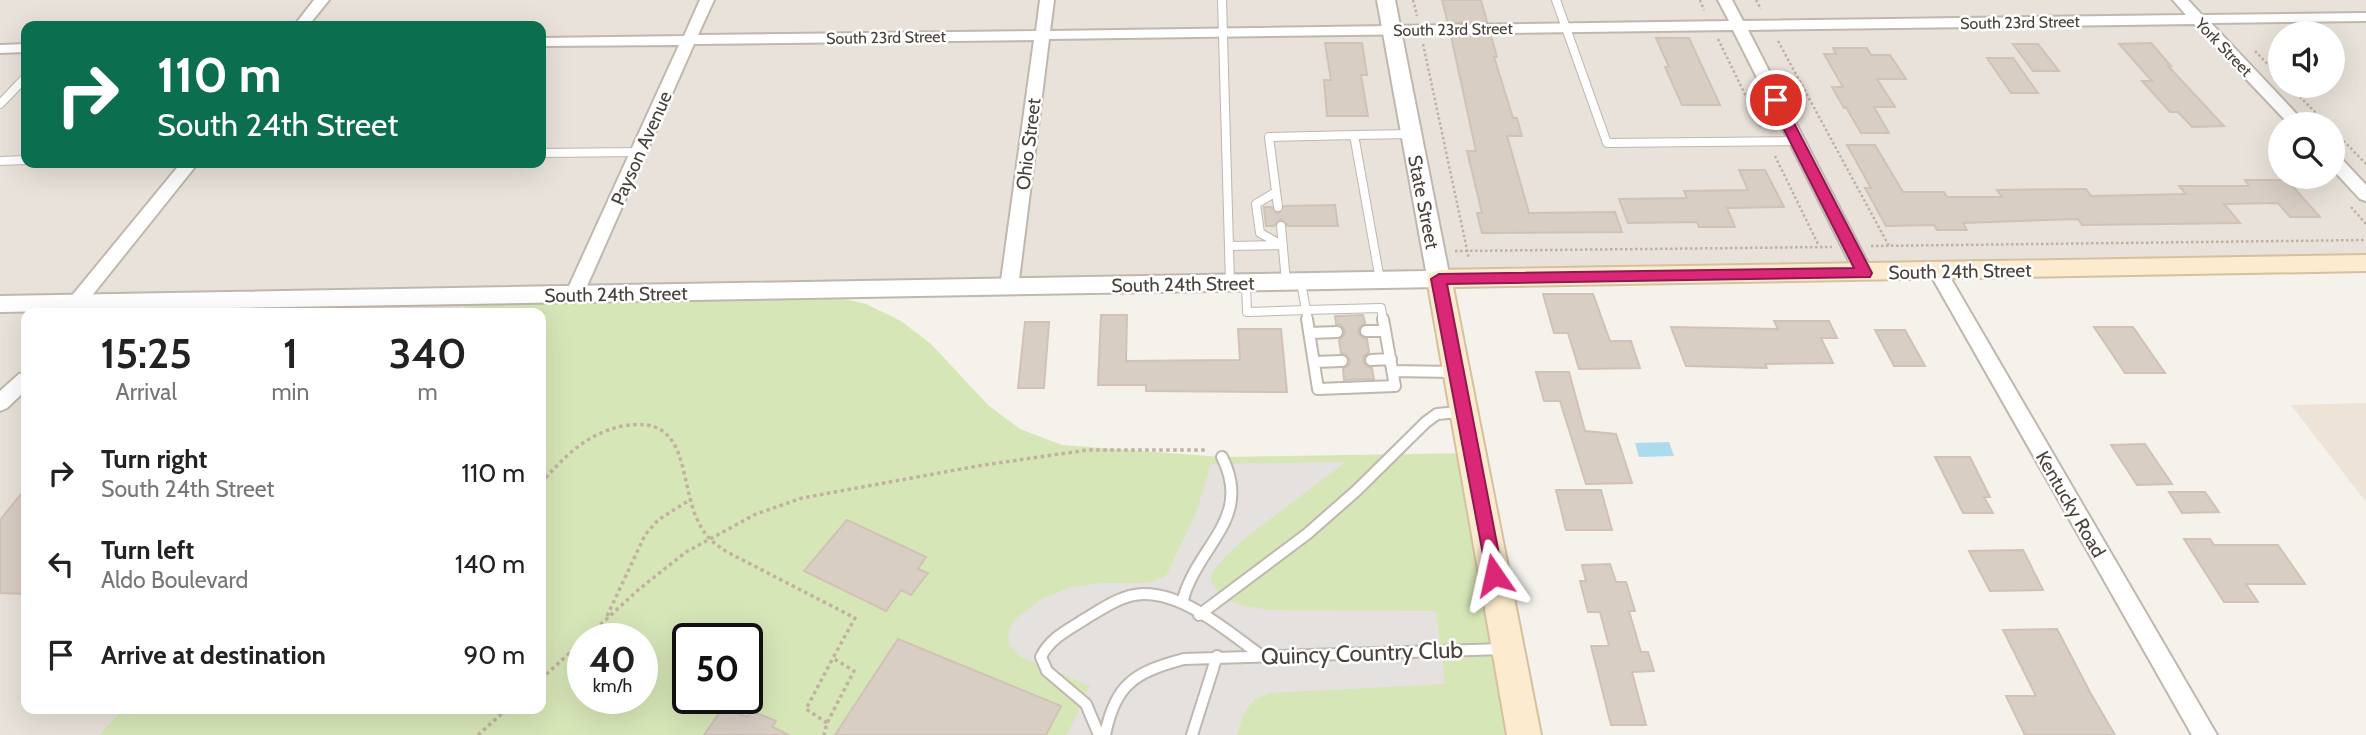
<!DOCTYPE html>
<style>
body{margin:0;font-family:Cabin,sans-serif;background:#f6f6f6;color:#222;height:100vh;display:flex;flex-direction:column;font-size:26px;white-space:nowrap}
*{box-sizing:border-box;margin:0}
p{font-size:23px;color:#767676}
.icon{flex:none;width:38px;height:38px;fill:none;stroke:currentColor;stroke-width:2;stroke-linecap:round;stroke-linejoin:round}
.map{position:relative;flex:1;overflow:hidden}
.drawer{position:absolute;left:21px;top:308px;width:525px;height:406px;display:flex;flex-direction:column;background:#fff;border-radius:14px;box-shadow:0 7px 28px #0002}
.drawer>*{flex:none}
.banner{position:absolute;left:21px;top:21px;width:525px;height:147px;border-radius:14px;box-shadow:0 7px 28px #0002;background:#0b6e4f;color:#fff;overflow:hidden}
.controls{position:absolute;left:2268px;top:21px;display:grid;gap:14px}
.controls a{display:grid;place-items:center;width:77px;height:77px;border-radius:50%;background:#fff;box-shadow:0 7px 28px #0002;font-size:35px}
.speed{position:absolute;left:567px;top:623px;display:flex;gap:14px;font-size:35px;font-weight:700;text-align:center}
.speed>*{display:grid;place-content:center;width:91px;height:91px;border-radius:50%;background:#fff;box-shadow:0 7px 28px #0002;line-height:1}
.speed small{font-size:18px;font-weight:400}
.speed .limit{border:4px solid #111;border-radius:10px;background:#fff;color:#111}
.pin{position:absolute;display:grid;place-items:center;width:60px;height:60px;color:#fff;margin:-30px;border:4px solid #fff;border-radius:50%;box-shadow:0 2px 7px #0007}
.me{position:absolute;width:77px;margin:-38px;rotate:349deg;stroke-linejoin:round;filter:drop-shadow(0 0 5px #0008)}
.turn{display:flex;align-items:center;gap:24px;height:147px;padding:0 21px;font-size:32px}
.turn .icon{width:91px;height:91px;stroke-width:2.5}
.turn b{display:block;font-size:49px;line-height:60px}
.eta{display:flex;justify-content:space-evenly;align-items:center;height:119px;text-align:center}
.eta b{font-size:42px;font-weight:600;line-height:49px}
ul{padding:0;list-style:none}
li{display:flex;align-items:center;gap:21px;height:91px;padding:0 21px}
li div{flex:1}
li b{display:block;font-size:26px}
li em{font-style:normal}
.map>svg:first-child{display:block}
.residential{fill:#e8e2da;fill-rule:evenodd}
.education{fill:#ede3d6}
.green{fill:#d7e6b7;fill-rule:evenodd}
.parking{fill:#e4e1df}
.water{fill:#acdbed}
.building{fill:#d9cec4;stroke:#d0c2b5;stroke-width:2}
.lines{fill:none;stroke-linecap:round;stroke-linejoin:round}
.service-far1-casing{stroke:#c0b7ae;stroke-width:10}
.service-casing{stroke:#c0b7ae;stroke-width:14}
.minor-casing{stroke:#c0b7ae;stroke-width:4}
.tertiary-casing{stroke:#c0b7ae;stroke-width:4}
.secondary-casing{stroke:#d5c09f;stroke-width:4}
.path-far1{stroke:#c1b1a0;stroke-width:2.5;stroke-dasharray:2.5 2.5;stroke-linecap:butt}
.path{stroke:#c1b1a0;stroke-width:3.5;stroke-dasharray:3.5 3.5;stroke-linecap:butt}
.service-far1{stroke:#fff;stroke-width:8}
.service{stroke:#fff;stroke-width:10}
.minor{fill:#fff;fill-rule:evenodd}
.tertiary{fill:#fff;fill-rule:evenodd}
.secondary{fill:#fcebce;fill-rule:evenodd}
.route{fill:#db2777;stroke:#8e194d;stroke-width:2}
.labels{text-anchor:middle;stroke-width:5;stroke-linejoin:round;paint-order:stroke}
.far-street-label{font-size:16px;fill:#494139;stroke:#fff}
.street-label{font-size:19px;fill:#494139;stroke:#fff}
.near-street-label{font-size:23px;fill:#494139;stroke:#fff}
</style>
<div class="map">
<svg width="2366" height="735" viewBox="0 0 2366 735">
<rect width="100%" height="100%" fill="#f5f1eb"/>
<path class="residential" d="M0 0H2366V263L471 296 461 313H26V709H123L99 735H0ZM26 26H541V163H26ZM2280 33H2333V86H2280ZM2280 124H2333V177H2280Z"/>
<path class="education" d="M2366 403V502L2291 405Z"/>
<path class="green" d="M810 291 866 304 901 321 931 344 988 405 1020 429 1062 445 1222 457 1472 453 1524 735H99L123 709H541V313H461L470 296ZM583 639H642V698H583ZM688 639H747V698H688Z"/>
<path class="parking" d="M1346 462 1244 539 1222 560 1212 573 1211 582 1223 598 1244 606 1270 610 1436 611 1445 684 1271 693 1255 699 1244 713 1237 735H1067L1090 686 1021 657 1010 646 1008 634 1013 621 1040 600 1071 587 1102 583H1148L1166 576 1196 513 1211 464Z"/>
<path class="water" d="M1669 442 1674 456 1639 457 1635 443Z"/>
<path class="building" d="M1442 0H1481L1487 22 1448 23Z
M1451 36H1491L1497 57H1494L1513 118H1517L1522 136H1507L1529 213 1615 212 1622 232 1482 233 1477 213H1482L1467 151H1476Z
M1656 38H1689L1720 105H1682L1665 67H1669Z
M1325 43H1362L1367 75H1361L1368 116H1327L1324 80H1331Z
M2151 43 2171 66H2168L2224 126 2192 127 2178 112H2170L2142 81H2152L2119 44Z
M2013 44H2038L2059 71H2033Z
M1833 48H1867L1871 55H1890L1906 79H1877L1895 107H1874L1889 133H1861L1846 107 1844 108 1832 87H1843L1824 54H1836Z
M1987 58H2013L2038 93H2011Z
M1847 145H1875L1903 192H1944L1947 197H2002L1997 190 2086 189 2091 196 2186 194 2179 186H2249L2245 180H2287L2320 217H2290L2278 203 2224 204 2240 223 2082 225 2078 219 1963 223 1967 230H1937L1934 225 1886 226 1865 188H1871Z
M1739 170H1765L1784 207 1727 208 1735 227H1699L1697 222 1628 223 1619 199 1687 198 1684 191 1748 190Z
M1335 205 1338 226H1288L1281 219 1274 226H1266L1264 207H1271L1278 214 1284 206Z
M1543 294H1593L1610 341H1631L1640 368 1579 369 1568 333H1554Z
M1101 315H1127L1126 361 1240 360 1238 329H1281L1287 392 1146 391V385H1098Z
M1363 315 1365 323 1360 327 1358 332 1362 337 1367 339 1369 352 1364 356 1363 361 1367 367 1372 368 1374 379 1344 380 1343 369 1349 365 1350 360 1346 354 1341 353 1339 340 1344 336 1345 331 1341 325 1336 324 1335 316Z
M1774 321H1829L1837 338H1821L1833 363 1765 364 1767 368 1686 366 1671 327 1778 329Z
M1025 322H1049L1044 388H1018Z
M2094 327H2133L2165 373H2125Z
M1875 330H1905L1925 366H1894Z
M1536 372H1569L1585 431 1616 434 1632 483 1586 484 1560 401H1544Z
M2145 444 2172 484 2137 485 2111 445Z
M1935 457H1970L1990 497H1984L1993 513H1963Z
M26 488V594L0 593V520Z
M1556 490H1601L1612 530H1566Z
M2169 492H2205L2219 512 2182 513Z
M847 520 926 557 918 569 928 573 911 595 901 590 886 611 804 571Z
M2184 539H2210L2214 545H2278L2305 584H2246L2258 602H2224Z
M2023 550 2043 590 1990 591 1969 551Z
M1610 564 1616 582H1626L1635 611H1629L1641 652H1648L1654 671 1632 672 1646 725H1611L1591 646H1609L1600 612H1588L1580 581H1586L1582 565Z
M2057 629 2091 694 2115 735H2025L2006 696H2036L2003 630Z
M898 639 1061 706 1046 735H835Z
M723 708 747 717 751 711 776 721 772 727 789 735H704Z"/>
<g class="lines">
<defs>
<path id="service-far1" d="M1222 0 1230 283
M1556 0 1607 143 1797 141
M0 104 26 77
M541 153 639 152
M0 161 26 160
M1276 192 1256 204 1260 233 1282 245
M1278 207 1269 137 1354 135
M1281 226 1286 282
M1229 246 1282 245
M1380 280 1354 135 1412 134
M1246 283 1247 312 1306 310 1301 282
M1308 320 1306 310 1381 308 1383 320"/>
<path id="service" d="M1307 319 1318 389 1395 386 1383 319
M1366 331H1385
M1309 333 1337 332
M1371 360 1391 359
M1314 362 1342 361
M1393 371 1455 372
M1182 603C1196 545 1254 520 1222 457
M1199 615 1307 534 1356 491 1426 422 1437 414 1460 412
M1099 735 1086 704 1047 671 1041 657C1050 638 1068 630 1085 619 1103 608 1123 594 1144 594 1187 594 1229 633 1262 656
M1105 735C1115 684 1135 672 1184 659L1504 649
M1192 735 1217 656"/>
<path id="minor" d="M314 0H329L308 26H294Z
M700 0H714L698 35 1036 31 1040 0H1054L1050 31 1729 21 1718 0H1732L1743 21 2186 15 2173 0H2188L2202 15 2366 13V21L2211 23 2306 124H2289L2194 24 1748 30 1873 273 1870 277H1858L1855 273 1733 30 1049 39 1018 288 1015 293H1003L1000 288 1034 40 694 44 583 295 580 300H568L565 295 679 45 541 46V38L684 36Z
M26 44V52L0 53V45Z
M2333 155 2339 156 2366 185V201L2360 199 2333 170Z
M181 163H198L82 308H70L67 303 70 298Z
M1938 266 1944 268 1947 272 2217 735H2192L1929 272 1932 268Z
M26 372V390L7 408 0 411V391L19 374Z"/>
<path id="tertiary" d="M1377 0H1395L1450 279 1447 285 1439 287 0 312V296L1426 271Z"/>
<path id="secondary" d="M2366 255V271L1453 287 1541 735H1507L1427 279 1430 273 1439 270Z"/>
</defs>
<use href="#service-far1" class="service-far1-casing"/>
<use href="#service" class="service-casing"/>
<use href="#minor" class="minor-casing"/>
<use href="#tertiary" class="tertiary-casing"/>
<use href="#secondary" class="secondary-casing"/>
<path class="path-far1" d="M1413 0 1417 16
M1700 0 1704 10
M1756 0 1761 9
M1718 39 1761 127
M1778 41 1889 246
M1423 44 1469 259
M2255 51 2280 77
M2289 86 2327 124
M2333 130 2366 164
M1775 156 1819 246
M2351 207 2366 224
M1871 246 2366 240
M1455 251 1832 247"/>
<path class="path" d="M541 483C564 457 587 433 623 426 693 413 677 484 700 525 707 539 718 547 731 554L855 618 833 658 854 671 827 723 824 735
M607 616 645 535 658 520 691 499
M585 639 638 590 686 552 756 514 802 498 983 465 1088 450H1207
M541 679 583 641
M827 723 806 709 833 658
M478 735 507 709"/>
<use href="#service-far1" class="service-far1"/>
<use href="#service" class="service"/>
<use href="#minor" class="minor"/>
<use href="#tertiary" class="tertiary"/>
<use href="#secondary" class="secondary"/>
</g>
<path class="route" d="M1776 96 1782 100 1872 273 1870 277 1447 284 1503 575 1501 581 1494 583 1488 581 1431 279 1439 274 1854 268 1769 100Z"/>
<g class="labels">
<g class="far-street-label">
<text transform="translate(2020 22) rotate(-1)" y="6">South 23rd Street</text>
<text transform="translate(1453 29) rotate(-1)" y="6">South 23rd Street</text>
<text transform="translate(886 37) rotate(-1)" y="6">South 23rd Street</text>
<text transform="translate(2224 47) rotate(46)" y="6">York Street</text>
</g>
<g class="street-label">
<text transform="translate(1028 144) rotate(-83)" y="7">Ohio Street</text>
<text transform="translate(641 148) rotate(-66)" y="7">Payson Avenue</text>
<text transform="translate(1424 202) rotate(79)" y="7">State Street</text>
<text transform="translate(1960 271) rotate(-1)" y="7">South 24th Street</text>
<text transform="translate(1183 284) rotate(-1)" y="7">South 24th Street</text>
<text transform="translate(616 294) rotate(-1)" y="7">South 24th Street</text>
<text transform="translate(2071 504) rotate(60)" y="7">Kentucky Road</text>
</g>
<g class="near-street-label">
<text transform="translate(1362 653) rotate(-2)" y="8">Quincy Country Club</text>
</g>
</g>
</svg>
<div class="controls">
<a><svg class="icon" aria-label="sound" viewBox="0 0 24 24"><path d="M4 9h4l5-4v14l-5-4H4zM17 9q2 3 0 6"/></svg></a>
<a><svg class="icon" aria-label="search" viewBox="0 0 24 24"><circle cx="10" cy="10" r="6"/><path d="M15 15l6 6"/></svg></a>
</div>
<div class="speed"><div>40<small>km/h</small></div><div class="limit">50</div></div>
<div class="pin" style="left:1776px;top:100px;background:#d93025"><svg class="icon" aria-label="arrive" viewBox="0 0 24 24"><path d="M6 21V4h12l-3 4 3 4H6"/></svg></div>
<svg class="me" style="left:1494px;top:575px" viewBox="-20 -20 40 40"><path d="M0-17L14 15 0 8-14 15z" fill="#db2777" stroke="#fff" stroke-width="4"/></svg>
<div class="banner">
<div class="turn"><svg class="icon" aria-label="right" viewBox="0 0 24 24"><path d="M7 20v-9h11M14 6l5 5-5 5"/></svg><div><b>110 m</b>South 24th Street</div></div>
</div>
<section class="drawer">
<div class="eta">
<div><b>15:25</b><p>Arrival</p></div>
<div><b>1</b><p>min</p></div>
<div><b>340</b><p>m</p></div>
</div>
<ul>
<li><svg class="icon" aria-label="right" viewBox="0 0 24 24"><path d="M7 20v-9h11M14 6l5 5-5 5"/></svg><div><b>Turn right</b><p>South 24th Street</p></div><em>110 m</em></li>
<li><svg class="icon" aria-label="left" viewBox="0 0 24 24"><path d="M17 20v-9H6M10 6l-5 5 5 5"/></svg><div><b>Turn left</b><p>Aldo Boulevard</p></div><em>140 m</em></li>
<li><svg class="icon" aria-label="arrive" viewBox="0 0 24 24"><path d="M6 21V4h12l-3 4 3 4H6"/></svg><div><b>Arrive at destination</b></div><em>90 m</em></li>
</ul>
</section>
</div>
